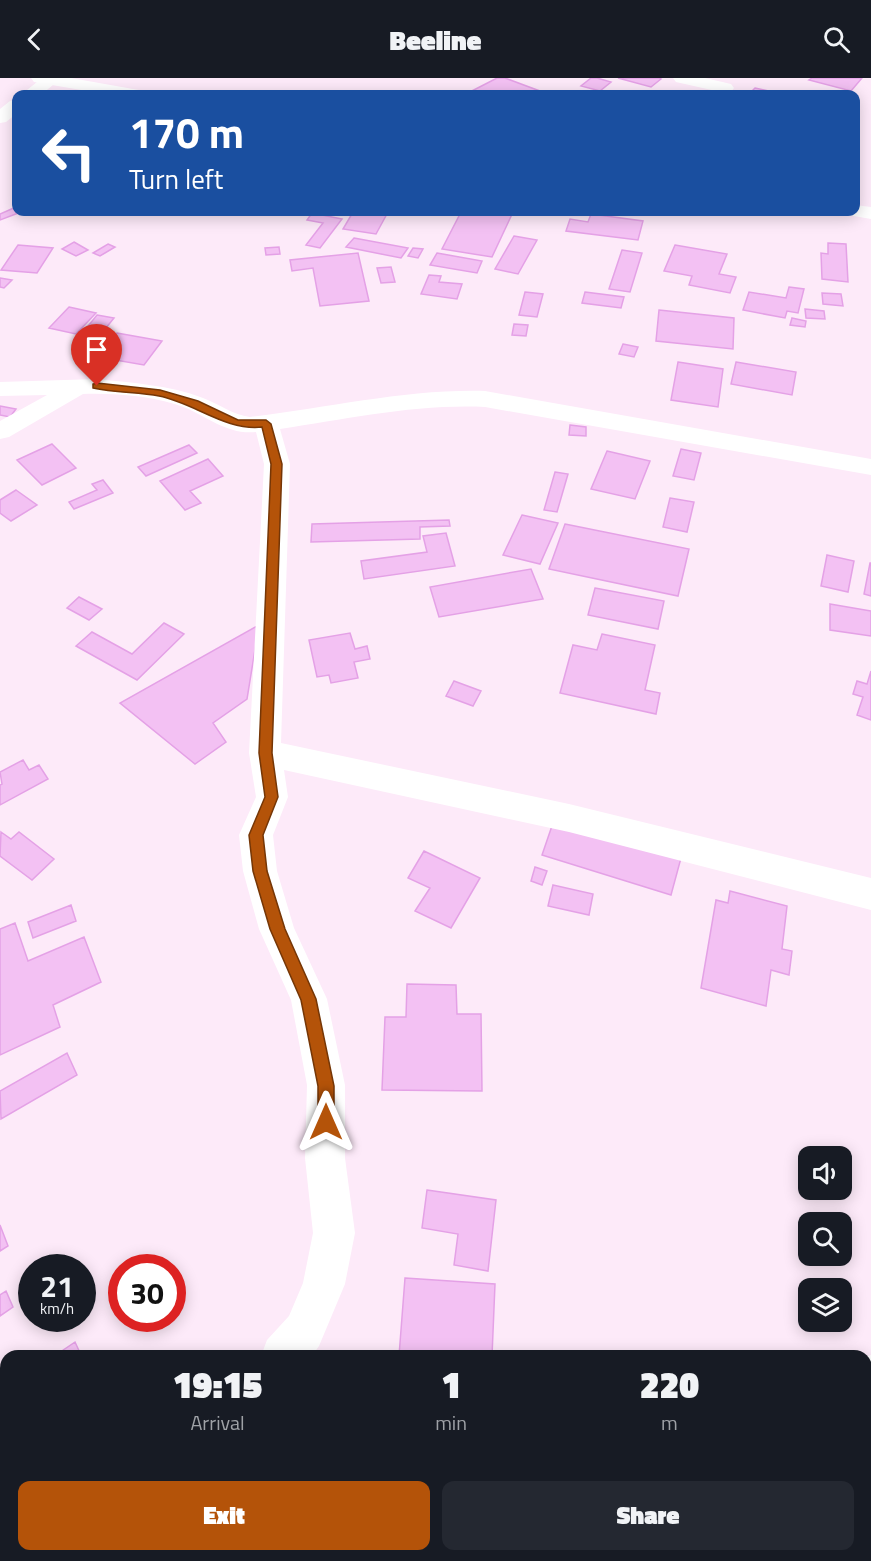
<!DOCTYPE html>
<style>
body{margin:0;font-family:"Titillium Web",sans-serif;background:#242831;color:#f1f3f6;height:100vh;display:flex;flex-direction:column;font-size:22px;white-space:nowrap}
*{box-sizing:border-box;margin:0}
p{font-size:20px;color:#9ea1a6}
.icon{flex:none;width:33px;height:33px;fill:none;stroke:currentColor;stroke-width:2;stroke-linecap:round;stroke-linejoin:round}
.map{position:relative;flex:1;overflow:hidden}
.details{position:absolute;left:0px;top:1272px;width:872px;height:212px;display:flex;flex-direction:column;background:#171b24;border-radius:18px 18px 0 0;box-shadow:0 3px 15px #0003}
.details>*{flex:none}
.banner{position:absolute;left:12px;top:12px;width:848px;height:126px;border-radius:12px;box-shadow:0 3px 15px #0003;background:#1a4fa0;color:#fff;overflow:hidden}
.fabs{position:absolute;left:798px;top:1068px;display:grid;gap:12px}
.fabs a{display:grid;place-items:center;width:54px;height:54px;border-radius:12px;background:#171b24;box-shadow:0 3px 15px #0003;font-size:30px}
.speed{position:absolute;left:18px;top:1176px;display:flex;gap:12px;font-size:30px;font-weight:700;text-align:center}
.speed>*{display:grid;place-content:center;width:78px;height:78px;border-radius:50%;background:#171b24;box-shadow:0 3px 15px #0003;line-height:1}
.speed small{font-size:15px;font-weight:400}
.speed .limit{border:9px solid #d22;background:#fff;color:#111}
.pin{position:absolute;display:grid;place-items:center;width:51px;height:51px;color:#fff;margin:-62px -26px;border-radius:50% 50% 50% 0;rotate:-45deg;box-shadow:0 0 6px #0007}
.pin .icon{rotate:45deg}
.me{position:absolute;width:66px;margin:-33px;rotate:0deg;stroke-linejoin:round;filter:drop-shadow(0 0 4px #0008)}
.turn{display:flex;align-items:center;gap:21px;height:126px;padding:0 18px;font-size:27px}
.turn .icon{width:78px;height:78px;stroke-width:2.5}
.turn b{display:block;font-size:42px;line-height:51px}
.eta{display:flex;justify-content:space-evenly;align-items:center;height:102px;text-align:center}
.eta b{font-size:36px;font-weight:800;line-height:42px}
.cta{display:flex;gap:12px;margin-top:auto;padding:12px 18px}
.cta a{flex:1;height:69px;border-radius:12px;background:#b45309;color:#fff;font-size:24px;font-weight:800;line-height:69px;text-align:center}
.cta a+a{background:#242831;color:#f1f3f6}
header{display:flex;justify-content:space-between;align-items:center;height:78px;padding:0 18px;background:#171b24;font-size:27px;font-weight:800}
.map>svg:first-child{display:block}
.building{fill:#f3c1f3;stroke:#e4a1e6;stroke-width:1.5}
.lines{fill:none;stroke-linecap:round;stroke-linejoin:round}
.minor{fill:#fff;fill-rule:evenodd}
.secondary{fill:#fff;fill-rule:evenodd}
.route{fill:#b45309;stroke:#753606;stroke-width:1.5}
</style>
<header><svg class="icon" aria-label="back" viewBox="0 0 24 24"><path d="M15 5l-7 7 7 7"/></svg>Beeline<svg class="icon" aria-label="search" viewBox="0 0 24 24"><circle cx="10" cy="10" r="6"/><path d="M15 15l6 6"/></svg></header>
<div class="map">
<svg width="871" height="1483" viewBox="0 0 871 1483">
<rect width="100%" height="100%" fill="#fdeaf9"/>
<path class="building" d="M497 0H505L548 16H466Z
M591 0H597L611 4 600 13 581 8Z
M618 0H659L661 1 651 9Z
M812 0H862L851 13 809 2Z
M755 10 782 16H749Z
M16 129V134H21L0 142V136Z
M353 134H388L376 156 343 151Z
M461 134H513L492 179 442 171Z
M312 135 342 141 320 170 306 167 323 145 307 142Z
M591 136 643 143 638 162 566 153 570 141 588 144Z
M514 158 537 162 518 196 495 191Z
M354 160 408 170 401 180 346 169Z
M74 164 88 172 76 178 62 171Z
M828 165 846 166 848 204 822 201 821 175 828 176Z
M108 166 115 169 100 178 93 175Z
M18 167 53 170 37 195 1 192Z
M675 167 727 176 719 196 736 199 730 215 689 207 692 198 664 193Z
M279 169 280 176 266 177 265 170Z
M413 170 423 171 418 180 408 178Z
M622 172 642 175 630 214 609 211Z
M358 175 369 223 320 228 313 190 292 193 290 182Z
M437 175 482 183 477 195 430 187Z
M391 189 395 204 381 205 377 190Z
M429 197 441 198 439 204 462 206 457 221 421 216Z
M0 200 12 202 4 210 0 209Z
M789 209 804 211 798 235 787 233 785 240 743 232 749 214 786 220Z
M525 214 543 216 537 239 519 237Z
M585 214 624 219 621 230 582 225Z
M822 215 841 216 843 228 823 226Z
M69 229 96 235 76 256 49 250Z
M805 231 824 233 825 241 806 240Z
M659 232 734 240 733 271 656 263Z
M97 237 114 240 93 266 76 263Z
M792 240 806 243 805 249 790 247Z
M514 246 528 247 526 258 512 257Z
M117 255 162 263 144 287 98 279Z
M623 266 638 269 634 279 619 276Z
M678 284 723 291 718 329 671 322Z
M736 284 796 294 792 317 731 306Z
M0 328 16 331 10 339 0 337Z
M570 347 586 349V358L569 357Z
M52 366 76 390 42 407 17 382Z
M189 367 197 375 146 398 138 389Z
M681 371 701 375 694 402 673 398Z
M607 373 650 383 635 421 591 411Z
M208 381 223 398 190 413 201 425 185 432 160 403Z
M555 394 568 396 557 434 544 432Z
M103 402 113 415 74 431 69 424 97 412 92 406Z
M16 412 37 427 11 443 0 435V422Z
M670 420 694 424 687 454 663 449Z
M522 437 558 445 540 486 503 477Z
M449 442 450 448 420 449V461L311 464 312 446Z
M565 446 689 471 678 518 549 491Z
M446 455 455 488 364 501 361 483 427 474 423 458Z
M827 477 854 483 848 514 821 508Z
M870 485H871V518L864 516Z
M531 491 543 521 439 539 430 509Z
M595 510 664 523 658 551 588 537Z
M79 519 102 531 89 542 67 530Z
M830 526 871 533V558L830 552Z
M164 545 184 556 137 602 76 568 92 554 132 576Z
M259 547 247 621 213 645 226 664 195 686 120 625Z
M350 555 355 571 367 568 370 581 354 584 358 600 331 605 329 597 317 599 309 562Z
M602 556 655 567 645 612 660 615 656 636 560 615 573 567 597 572Z
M871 593V642L857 637 863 619 853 616 857 603 867 606Z
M454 603 481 613 473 628 446 618Z
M23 682 29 692 39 687 48 701 0 727V707L2 706 0 694Z
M554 742 681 780 671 817 542 777Z
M1 754 11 761 19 754 54 781 32 802 0 778Z
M424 773 480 800 451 850 415 833 430 810 408 800Z
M535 789 547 793 542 807 531 803Z
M553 807 593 816 589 837 548 828Z
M730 813 787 828 782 871 792 873 789 897 771 892 766 928 701 910 716 822 728 825Z
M71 827 76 843 33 860 28 844Z
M15 845 28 883 84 859 101 904 53 927 60 949 0 977V851Z
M407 906 456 907 457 936H481L482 1013 382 1012 385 939H406Z
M67 975 77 997 1 1041 0 1013Z
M427 1112 496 1122 488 1193 454 1187 458 1156 422 1150Z
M0 1147 8 1168 0 1173Z
M405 1200 495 1206 492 1278H399Z
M6 1213 13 1229 0 1238V1217Z
M75 1264 81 1277 61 1278 59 1275Z
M6 1291V1383L0 1388V1295Z
M80 1478H109L110 1480 113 1478H135L138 1483H74Z
M149 1478H276L280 1483H152Z
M521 1478H602L601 1483H519Z
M605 1478H658L657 1483H616Z"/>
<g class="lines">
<path class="minor" d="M42 0H57L59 2 42 16H22Z
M673 0H705L731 6 734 10 731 14 725 15 676 4Z
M16 22V36L6 44 0 45V31L10 23Z
M97 301C133 305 169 307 203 320 219 326 233 337 250 339 329 330 405 311 485 313L871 381V397L485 329C415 326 348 341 280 351L290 386 281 665 569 726 871 800V832L569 754 284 692 288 719 273 757 277 793 294 850 327 921 345 1007V1080L355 1155 345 1206 319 1268 312 1278H261L267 1262 289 1238 303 1205 313 1155 305 1080 307 1007 291 922 259 851 243 793 239 757 256 719 249 675 264 386 256 354C229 357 209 340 186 330 155 318 116 315 83 316L9 359 0 361V343L47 317 0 318V304Z
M871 1277V1412L866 1414V1279Z
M6 1432V1478H12L0 1482V1434Z
M866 1456 871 1458V1483H836V1478H866Z"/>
<path class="secondary" d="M31 0H71L133 11 139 12 142 16H105L40 5 34 4Z
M855 127 871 129V141L848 137 845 134H855Z"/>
</g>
<path class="route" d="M97 305 160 312 198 323 238 342H266L271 346 282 386 272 675 278 719 263 757 267 793 285 851 316 921 334 1008V1044L332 1049 326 1052 320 1049 318 1044V1008L301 922 270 851 253 793 249 757 265 719 259 675 271 386 262 349C225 353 195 325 159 318 138 314 115 315 93 310V306Z"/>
</svg>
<div class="fabs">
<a><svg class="icon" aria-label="sound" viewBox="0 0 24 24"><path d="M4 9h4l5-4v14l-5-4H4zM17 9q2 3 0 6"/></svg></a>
<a><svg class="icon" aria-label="search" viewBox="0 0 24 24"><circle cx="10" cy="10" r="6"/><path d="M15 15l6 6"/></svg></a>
<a><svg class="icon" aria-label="layers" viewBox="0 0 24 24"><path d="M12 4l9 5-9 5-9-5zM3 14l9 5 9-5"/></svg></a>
</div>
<div class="speed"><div>21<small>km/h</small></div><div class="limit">30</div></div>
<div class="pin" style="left:97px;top:308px;background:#d93025"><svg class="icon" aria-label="arrive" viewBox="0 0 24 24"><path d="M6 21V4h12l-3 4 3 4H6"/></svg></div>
<svg class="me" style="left:326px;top:1044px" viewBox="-20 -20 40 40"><path d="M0-17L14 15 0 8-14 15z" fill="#b45309" stroke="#fff" stroke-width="4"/></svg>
<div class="banner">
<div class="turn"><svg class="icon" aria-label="left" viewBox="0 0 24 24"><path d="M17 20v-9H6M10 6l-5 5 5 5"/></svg><div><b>170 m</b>Turn left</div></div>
</div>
<section class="details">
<div class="eta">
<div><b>19:15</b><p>Arrival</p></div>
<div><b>1</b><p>min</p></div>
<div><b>220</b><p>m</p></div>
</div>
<div class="cta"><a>Exit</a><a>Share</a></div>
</section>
</div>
